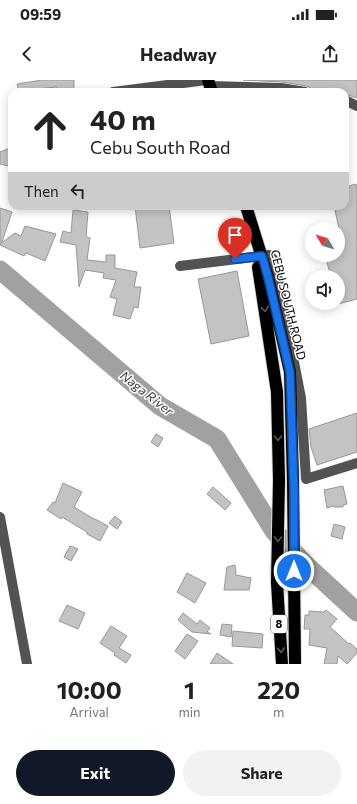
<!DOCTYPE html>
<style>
body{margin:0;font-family:Commissioner,sans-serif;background:#f2f2f2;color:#202124;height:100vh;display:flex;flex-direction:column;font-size:15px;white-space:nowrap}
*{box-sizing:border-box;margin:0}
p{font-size:13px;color:#757577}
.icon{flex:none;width:22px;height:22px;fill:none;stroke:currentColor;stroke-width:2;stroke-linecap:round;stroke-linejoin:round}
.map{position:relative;height:584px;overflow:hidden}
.side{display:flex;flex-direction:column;background:#fff;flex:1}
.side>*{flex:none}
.hud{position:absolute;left:8px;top:8px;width:341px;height:122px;border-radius:12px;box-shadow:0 2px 10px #0003;background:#fff;color:#202124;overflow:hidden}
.needle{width:26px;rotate:308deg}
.controls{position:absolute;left:305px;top:142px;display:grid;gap:8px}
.controls a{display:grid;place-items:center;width:40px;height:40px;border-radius:50%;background:#fff;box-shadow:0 2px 10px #0003;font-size:20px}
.pin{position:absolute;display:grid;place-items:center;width:34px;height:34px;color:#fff;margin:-41px -17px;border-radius:50% 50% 50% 0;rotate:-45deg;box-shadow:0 0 4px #0007}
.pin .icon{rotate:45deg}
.me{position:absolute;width:44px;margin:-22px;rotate:0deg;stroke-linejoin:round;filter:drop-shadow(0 0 3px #0008)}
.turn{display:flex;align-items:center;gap:14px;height:84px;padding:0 16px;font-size:18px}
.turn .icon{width:52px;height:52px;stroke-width:2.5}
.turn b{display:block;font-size:28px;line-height:34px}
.then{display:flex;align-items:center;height:38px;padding:0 16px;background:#0003;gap:8px;font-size:15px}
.eta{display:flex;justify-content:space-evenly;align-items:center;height:68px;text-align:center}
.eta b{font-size:24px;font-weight:700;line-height:28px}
.primary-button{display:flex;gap:8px;margin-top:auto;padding:8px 16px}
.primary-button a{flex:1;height:46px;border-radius:24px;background:#111827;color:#fff;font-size:16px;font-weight:700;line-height:46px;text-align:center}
.primary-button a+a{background:#f2f2f2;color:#202124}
.status{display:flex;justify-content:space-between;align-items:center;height:28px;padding:0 20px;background:#fff;direction:ltr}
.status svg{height:11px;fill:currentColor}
header{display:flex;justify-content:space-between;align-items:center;height:52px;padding:0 16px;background:#fff;font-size:18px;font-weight:700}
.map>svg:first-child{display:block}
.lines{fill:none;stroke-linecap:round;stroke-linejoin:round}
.river{stroke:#a1a1a1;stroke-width:19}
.building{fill:#c3c3c3;stroke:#979797}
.highway-casing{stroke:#dbdbdb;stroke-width:14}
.minor{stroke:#535353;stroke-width:10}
.highway{stroke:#000;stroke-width:12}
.oneway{stroke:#595959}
.route-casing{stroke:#114b97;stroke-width:10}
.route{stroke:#1a73e8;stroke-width:7}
.labels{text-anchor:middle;stroke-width:3;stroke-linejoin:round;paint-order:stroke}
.shield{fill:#fff;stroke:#4c4c4c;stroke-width:1}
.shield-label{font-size:11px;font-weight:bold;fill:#000}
.street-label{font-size:12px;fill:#000;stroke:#fff}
.water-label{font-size:13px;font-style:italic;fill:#424242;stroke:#fff}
</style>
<div class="status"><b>09:59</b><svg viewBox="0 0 49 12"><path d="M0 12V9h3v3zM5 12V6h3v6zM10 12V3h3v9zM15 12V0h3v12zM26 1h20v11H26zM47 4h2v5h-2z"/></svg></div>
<header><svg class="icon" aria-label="back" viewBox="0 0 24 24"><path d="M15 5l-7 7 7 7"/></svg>Headway<svg class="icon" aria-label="share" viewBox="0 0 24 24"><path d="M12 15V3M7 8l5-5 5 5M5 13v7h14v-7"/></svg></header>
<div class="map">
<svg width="357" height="584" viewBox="0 0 357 584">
<rect width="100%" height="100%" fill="#fff"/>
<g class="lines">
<path class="river" d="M0 190 160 326 217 359 274 451 306 485 357 532"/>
</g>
<path class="building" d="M42 0H74V12H57V7L37 9 38 12H19L17 4Z
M243 0H357V18L345 14V12H311L309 7 306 6 282 2Z
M10 68 12 74V87L0 84V72Z
M356 104 357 110V219L338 224V197H331L325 175H338V153H340L334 126H345V107Z
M135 126H169L174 163 140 168Z
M0 128 12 132 2 162H0Z
M73 130 88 132 86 157 90 158 87 180 106 182V175H115V188L137 192 134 207H141L138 228 134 227 130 239 113 235 117 219 110 217 116 200 103 198 104 193 85 190 79 207 76 165 60 162 63 151 71 153Z
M25 146 56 154 45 181 26 173 24 176 0 165V164L15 153 21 156Z
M237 191 249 256 211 264 198 199Z
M357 333V372L317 385 311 367 309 349Z
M156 354 163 358 158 367 151 362Z
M63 403 82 412 74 427 94 439H95L108 446 100 461 87 454V452L62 437 61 439 47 430 53 422 55 423Z
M343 406 347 424 343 425V427H334L333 426 327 428 324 410Z
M213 407 231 423 225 430 207 414Z
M115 436 122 442 117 449 109 443Z
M334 444 345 447 342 459 331 456Z
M70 466 78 469 71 481 64 477Z
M235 485 236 495 251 498 249 510H224L227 487Z
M187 493 206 503 195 523 177 512Z
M67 525 85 533 78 549 59 541Z
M326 530 337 539 330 547 349 564 350 563 357 569V573L347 584 338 576 337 584H324L327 568 309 565 310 549H304L305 535H309V531L324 532Z
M183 533 197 544 200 540 210 548 207 552 211 554 192 552 178 540Z
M222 544 232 545 231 557 220 555Z
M111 546 127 556 119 568 131 575 126 583 114 575 115 573 100 563Z
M233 551 263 554 262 568 232 566Z
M187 554 198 561 185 579 175 571Z
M217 573 233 584H210Z"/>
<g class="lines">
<defs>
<path id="highway" d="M208 0 212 12
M246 126 268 197 290 292 293 401 295 584
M258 187 277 312 279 400 277 503 282 584"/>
</defs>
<use href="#highway" class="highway-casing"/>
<path class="minor" d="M210 6 281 8 305 12
M113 12 206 0
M345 20 357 26
M180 186 269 175 274 180 301 318 306 399 357 383
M0 437 27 584"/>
<use href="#highway" class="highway"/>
</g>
<defs><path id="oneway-chevron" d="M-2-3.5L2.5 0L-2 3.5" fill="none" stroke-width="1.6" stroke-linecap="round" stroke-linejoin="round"/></defs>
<g class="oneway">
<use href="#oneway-chevron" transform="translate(265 229) rotate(81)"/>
<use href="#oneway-chevron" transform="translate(278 358) rotate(89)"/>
<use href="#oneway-chevron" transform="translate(278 459) rotate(91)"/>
<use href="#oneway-chevron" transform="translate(281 570) rotate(87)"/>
</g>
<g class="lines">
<defs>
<path id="route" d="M235 179 262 176 268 197 290 292 294 410V491"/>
</defs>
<use href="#route" class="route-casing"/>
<use href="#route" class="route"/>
</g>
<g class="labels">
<rect class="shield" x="271" y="535" width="16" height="18" rx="3"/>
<g class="shield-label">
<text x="279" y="548">8</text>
</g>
<g class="street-label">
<text transform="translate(288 225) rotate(76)" y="4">CEBU SOUTH ROAD</text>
</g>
<g class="water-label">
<text transform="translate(147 313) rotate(38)" y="5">Naga River</text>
</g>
</g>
</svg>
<div class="controls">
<a><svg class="needle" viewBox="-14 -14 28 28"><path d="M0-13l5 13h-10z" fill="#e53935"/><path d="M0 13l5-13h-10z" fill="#757577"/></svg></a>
<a><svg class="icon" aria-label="sound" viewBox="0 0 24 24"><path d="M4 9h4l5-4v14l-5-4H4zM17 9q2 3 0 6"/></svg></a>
</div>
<div class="pin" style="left:235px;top:179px;background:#d93025"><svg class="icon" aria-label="arrive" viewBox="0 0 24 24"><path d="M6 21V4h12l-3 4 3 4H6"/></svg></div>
<svg class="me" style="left:294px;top:491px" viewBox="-20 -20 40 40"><circle r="17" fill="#1a73e8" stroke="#fff" stroke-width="3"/><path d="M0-11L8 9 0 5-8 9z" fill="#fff"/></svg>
<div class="hud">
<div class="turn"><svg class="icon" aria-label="ahead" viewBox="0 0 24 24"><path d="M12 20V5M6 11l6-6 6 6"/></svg><div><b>40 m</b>Cebu South Road</div></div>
<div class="then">Then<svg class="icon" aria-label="left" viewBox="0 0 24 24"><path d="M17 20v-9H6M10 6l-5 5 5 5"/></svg></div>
</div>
</div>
<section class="side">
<div class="eta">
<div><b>10:00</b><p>Arrival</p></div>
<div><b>1</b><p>min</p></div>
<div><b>220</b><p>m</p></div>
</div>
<div class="primary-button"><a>Exit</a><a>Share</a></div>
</section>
